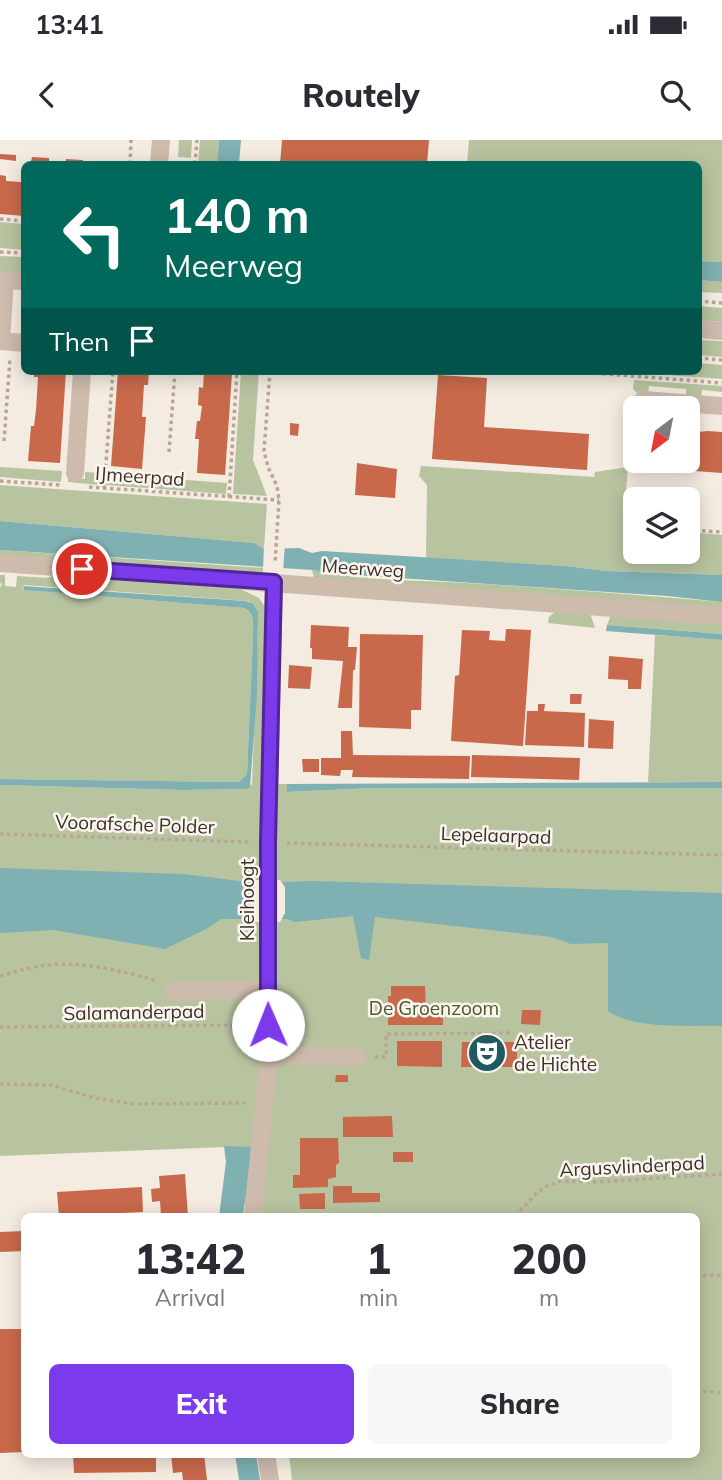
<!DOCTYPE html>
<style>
body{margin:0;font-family:Mulish,sans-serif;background:#f7f7f7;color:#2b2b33;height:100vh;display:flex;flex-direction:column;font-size:26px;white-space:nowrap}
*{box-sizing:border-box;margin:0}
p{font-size:23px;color:#7c7c81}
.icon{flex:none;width:38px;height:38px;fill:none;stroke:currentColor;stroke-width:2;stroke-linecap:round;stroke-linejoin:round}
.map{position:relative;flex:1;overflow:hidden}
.side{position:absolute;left:21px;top:1073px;width:679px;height:245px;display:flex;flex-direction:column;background:#fff;border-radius:10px;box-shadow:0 4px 18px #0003}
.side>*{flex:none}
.guide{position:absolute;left:21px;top:21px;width:681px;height:214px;border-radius:10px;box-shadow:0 4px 18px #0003;background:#00695c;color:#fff;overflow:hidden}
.needle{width:46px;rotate:212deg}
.fabs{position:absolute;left:623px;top:256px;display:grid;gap:14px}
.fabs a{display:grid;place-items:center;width:77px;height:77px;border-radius:10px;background:#fff;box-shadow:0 4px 18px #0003;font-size:35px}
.pin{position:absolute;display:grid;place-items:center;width:60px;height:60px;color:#fff;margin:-30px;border:4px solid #fff;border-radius:50%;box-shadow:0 2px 7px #0007}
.me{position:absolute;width:77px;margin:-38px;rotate:359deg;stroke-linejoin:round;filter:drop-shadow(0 0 5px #0008)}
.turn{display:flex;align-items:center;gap:24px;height:147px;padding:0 28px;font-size:32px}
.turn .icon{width:91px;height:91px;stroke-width:2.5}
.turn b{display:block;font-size:49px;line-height:60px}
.then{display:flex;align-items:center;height:66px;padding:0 28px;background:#0003;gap:14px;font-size:26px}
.eta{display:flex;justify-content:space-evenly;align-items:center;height:119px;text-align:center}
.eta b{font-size:42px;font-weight:800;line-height:49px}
.primary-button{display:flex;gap:14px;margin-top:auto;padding:14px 28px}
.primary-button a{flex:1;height:80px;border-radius:10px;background:#7c3aed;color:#fff;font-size:28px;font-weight:800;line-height:80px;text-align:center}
.primary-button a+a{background:#f7f7f7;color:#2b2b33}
.status{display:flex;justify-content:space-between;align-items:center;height:49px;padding:0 35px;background:#fff;direction:ltr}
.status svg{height:19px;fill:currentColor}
header{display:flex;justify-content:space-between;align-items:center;height:91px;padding:0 28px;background:#fff;font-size:32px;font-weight:800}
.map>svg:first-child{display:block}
.green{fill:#b8c4a0}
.water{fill:#7fb0b2}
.pier{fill:#f4ebe1}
.building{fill:#c8694b}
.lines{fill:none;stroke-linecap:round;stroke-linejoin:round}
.path{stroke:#b9a596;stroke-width:3.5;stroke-dasharray:3.5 3.5;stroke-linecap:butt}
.minor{stroke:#cdbbac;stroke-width:18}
.route-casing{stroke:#51269a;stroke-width:18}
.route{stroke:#7c3aed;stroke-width:12}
.labels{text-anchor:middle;stroke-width:5;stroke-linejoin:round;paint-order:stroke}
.street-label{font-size:19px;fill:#3b302b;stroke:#fbf5ee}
.park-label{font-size:19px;fill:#4a5a2e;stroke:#fbf5ee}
.poi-label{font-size:19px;fill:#3b302b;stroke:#fbf5ee;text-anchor:start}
</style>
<div class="status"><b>13:41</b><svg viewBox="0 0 49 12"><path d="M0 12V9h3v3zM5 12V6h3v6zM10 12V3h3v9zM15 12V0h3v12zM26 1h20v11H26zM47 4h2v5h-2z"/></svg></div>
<header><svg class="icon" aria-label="back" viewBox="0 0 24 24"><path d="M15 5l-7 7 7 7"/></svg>Routely<svg class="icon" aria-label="search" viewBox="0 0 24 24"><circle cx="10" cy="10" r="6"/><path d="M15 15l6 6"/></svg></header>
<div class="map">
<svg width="722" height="1340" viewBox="0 0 722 1340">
<rect width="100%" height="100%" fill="#f4ebe1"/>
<path class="green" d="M179 0H192L191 18 178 17Z
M200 0H219L217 24H198Z
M469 0H722V122L698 121V24H467Z
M0 82 24 84V110L0 108Z
M0 116 24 117V133L0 131Z
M698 140 722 142V153L698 152Z
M698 166 722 168V182L698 180Z
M698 200 722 201V217L698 215Z
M698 223 722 225V239L612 231H698Z
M241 231H259L253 320 267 356 233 354Z
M634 240 722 246V252L702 250 701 258 686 257V249L649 246 648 254 637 253 633 249Z
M421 326 594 337 595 332 628 327 623 387 635 389V411H688V392L722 395V435L607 431 566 426 426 418 427 345 419 336Z
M0 327 62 331 61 342 0 337Z
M85 332 101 333 100 345 68 342V338L85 339Z
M107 334 227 343 226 354 106 345Z
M0 345 267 364 264 409 253 403 0 381Z
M0 410 264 428 263 433 260 435 0 415Z
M312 430C362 441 415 440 466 443 552 448 637 455 722 462V469L314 438Z
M59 434 236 447 259 458 267 470 277 644H287L288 652 372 648H722V1340H292L289 1314H696V1076H249L225 1007 0 1016V645L182 650 247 649 252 644 258 487 249 461 24 445 22 447 24 450 244 468C255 472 253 484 253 495L247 634 239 642 0 639V448L2 444 0 443V435H5V446L16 447 17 436 48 438Z
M556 471 590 473 595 488 548 483 549 477Z
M611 475 722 482V494L607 485Z
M655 495 722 500V642H648Z"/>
<path class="water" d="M219 0H241L239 24H217Z
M698 121 722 122V142L698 140Z
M0 381 254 403 264 409 299 408 312 413 322 411 566 426 607 431 722 435V462L667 456 325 433 313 430 0 410Z
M23 446 246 461 253 464 258 472 257 554 250 647 247 649 182 650 0 645V639L239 642 247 634 253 495C253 484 255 472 244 468L24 450Z
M607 485 722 494V500L606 491Z
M722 642V648H372L287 652V644Z
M0 728 184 734 255 743 314 741 722 753V886C688 885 636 890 608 871V803L571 804 552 797 375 777 369 820 361 818 353 776 295 782 287 779H221L206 789 165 809 54 790 0 793Z
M224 1006 252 1007 243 1076H219L226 1022Z
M235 1314H256L260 1340H239Z"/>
<path class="pier" d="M285 404 283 432 263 431 264 405Z
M255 740H280L285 747V773L280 782H255Z"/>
<path class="building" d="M282 0H429L427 24H280Z
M0 14 16 15V21L0 19Z
M32 17 49 18V23L31 22Z
M66 19 83 20V24H65Z
M0 35 6 36V41L21 42 22 37H24V76L0 74Z
M34 231H66L60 323 28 321 31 286H34L36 270 38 237H34Z
M118 231H149L148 245H144L142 277H146L142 329 111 326Z
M204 231 232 233 225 335 197 333 199 299H195L197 281H200L202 266 198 265 199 247 203 248Z
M438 235 487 238 484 287 589 294 587 330 432 319Z
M290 283 299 284 298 296 290 295Z
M688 291 694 292 692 327 635 323V320H688Z
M708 291 722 292V333L695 331 697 292Z
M357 323 397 329 395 358 355 355Z
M311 485 349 487 348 507H357L355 530H353L352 568H338L343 521 312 519V508H310Z
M506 489 531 490 523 606 451 601 455 536 459 535 462 490 490 491 489 500 505 501Z
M360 494 423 495 421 570H411V589L359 587Z
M609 516 643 519 641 549H628V540L608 539Z
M289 525 312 527 310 549 288 548Z
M570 554H582L581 564H570Z
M538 564H545L544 571 585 573 584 607 525 605 527 571H538Z
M589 579 614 581 613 609 588 608Z
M341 591H352L353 615 470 616 469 639 352 637 353 630H341L340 636 321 635V618H341Z
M472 615 580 618 579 640 471 637Z
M302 619H319V632H303Z
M391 846H425L426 870 443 871V885H388V856H391Z
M522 870H541L540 885 521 884Z
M397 901H442V927L397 926Z
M462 902H517V927H461Z
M336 935H348V942H335Z
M392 976 393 997H343V977Z
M300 998H338L339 1023 336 1025V1037L328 1039V1047L293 1048V1035H300Z
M393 1012H413V1022H393Z
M185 1034 188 1076H161L160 1061 152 1062 151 1049 160 1048 159 1036Z
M333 1046H352V1053H380V1062L333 1063Z
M142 1047 143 1072 59 1076 57 1052Z
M325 1053V1069H300L299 1054Z
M24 1091V1111L0 1112V1092Z
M0 1189H24V1312L0 1313Z
M73 1314H156V1332L74 1333Z
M171 1314H204L207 1340H183L182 1332 173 1333Z"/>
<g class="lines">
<path class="path" d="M130 24 131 0
M195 24 197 0
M0 79 24 81
M0 112 24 113
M698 161 722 163
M698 218 722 220
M270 231 264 311 268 327 277 346 279 360 275 423
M568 231 722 243
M4 301 10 219
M169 312 175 231
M0 341 60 345
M89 347 279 360
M104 348 113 231
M229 357 237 231
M629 385 635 386
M688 390 722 392
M0 694 251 702
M287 703 722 715
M0 836C16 832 32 826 49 825 82 821 126 832 158 841
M0 887 252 885
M375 917H386V894L514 893
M0 944 51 945 95 958 134 964 245 963
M515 1076 537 1053 547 1046 561 1041 598 1042 722 1034
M696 1136 722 1135
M696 1251 722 1253"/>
<path class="minor" d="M159 24 161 0
M0 140 24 141
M698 189 722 191
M0 201 24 203
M1 201 5 140
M643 260 722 266
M75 333 82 231
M0 423 722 476
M174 851 267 849
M269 915 358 917
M253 1076 269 915 268 702 274 442
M266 1314 270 1340"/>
</g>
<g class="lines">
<defs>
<path id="route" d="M82 429 274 442 268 702V885"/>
</defs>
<use href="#route" class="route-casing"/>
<use href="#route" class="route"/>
</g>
<defs>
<symbol id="theatre-disc" viewBox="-11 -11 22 22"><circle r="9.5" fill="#1f5a5e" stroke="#fbf5ee"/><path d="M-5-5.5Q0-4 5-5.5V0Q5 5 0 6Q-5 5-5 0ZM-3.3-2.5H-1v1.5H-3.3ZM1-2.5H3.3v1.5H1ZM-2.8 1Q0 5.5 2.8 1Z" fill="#fff"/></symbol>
</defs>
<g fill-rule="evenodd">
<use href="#theatre-disc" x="465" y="891" width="44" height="44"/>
</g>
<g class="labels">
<g class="street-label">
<text transform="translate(140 336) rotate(4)" y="7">IJmeerpad</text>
<text transform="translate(363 428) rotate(4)" y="7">Meerweg</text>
<text transform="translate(135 684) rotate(2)" y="7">Voorafsche Polder</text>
<text transform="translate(496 695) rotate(2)" y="7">Lepelaarpad</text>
<text transform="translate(247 760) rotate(-90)" y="7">Kleihoogt</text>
<text transform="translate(134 872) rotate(-1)" y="7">Salamanderpad</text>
<text transform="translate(632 1026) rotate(-3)" y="7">Argusvlinderpad</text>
</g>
<g class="park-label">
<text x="434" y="875">De Groenzoom</text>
</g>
<g class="poi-label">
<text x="514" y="909">Atelier<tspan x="514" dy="22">de Hichte</tspan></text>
</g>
</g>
</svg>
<div class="fabs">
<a><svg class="needle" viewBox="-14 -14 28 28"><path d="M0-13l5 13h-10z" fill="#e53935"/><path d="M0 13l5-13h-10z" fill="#7c7c81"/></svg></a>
<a><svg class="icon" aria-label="layers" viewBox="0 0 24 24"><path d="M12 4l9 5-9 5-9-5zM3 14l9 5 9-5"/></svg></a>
</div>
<div class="pin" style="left:82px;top:429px;background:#d93025"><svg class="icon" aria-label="arrive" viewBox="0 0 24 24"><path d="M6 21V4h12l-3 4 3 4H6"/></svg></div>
<svg class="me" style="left:268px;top:885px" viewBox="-20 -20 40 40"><circle r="19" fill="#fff"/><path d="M0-13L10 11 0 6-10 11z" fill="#7c3aed"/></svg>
<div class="guide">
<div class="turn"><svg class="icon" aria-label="left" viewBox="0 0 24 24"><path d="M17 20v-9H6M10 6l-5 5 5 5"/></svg><div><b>140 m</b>Meerweg</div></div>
<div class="then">Then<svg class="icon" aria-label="arrive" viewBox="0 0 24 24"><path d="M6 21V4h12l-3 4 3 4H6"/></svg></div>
</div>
<section class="side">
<div class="eta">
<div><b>13:42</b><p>Arrival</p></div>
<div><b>1</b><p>min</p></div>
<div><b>200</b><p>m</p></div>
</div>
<div class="primary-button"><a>Exit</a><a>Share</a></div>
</section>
</div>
